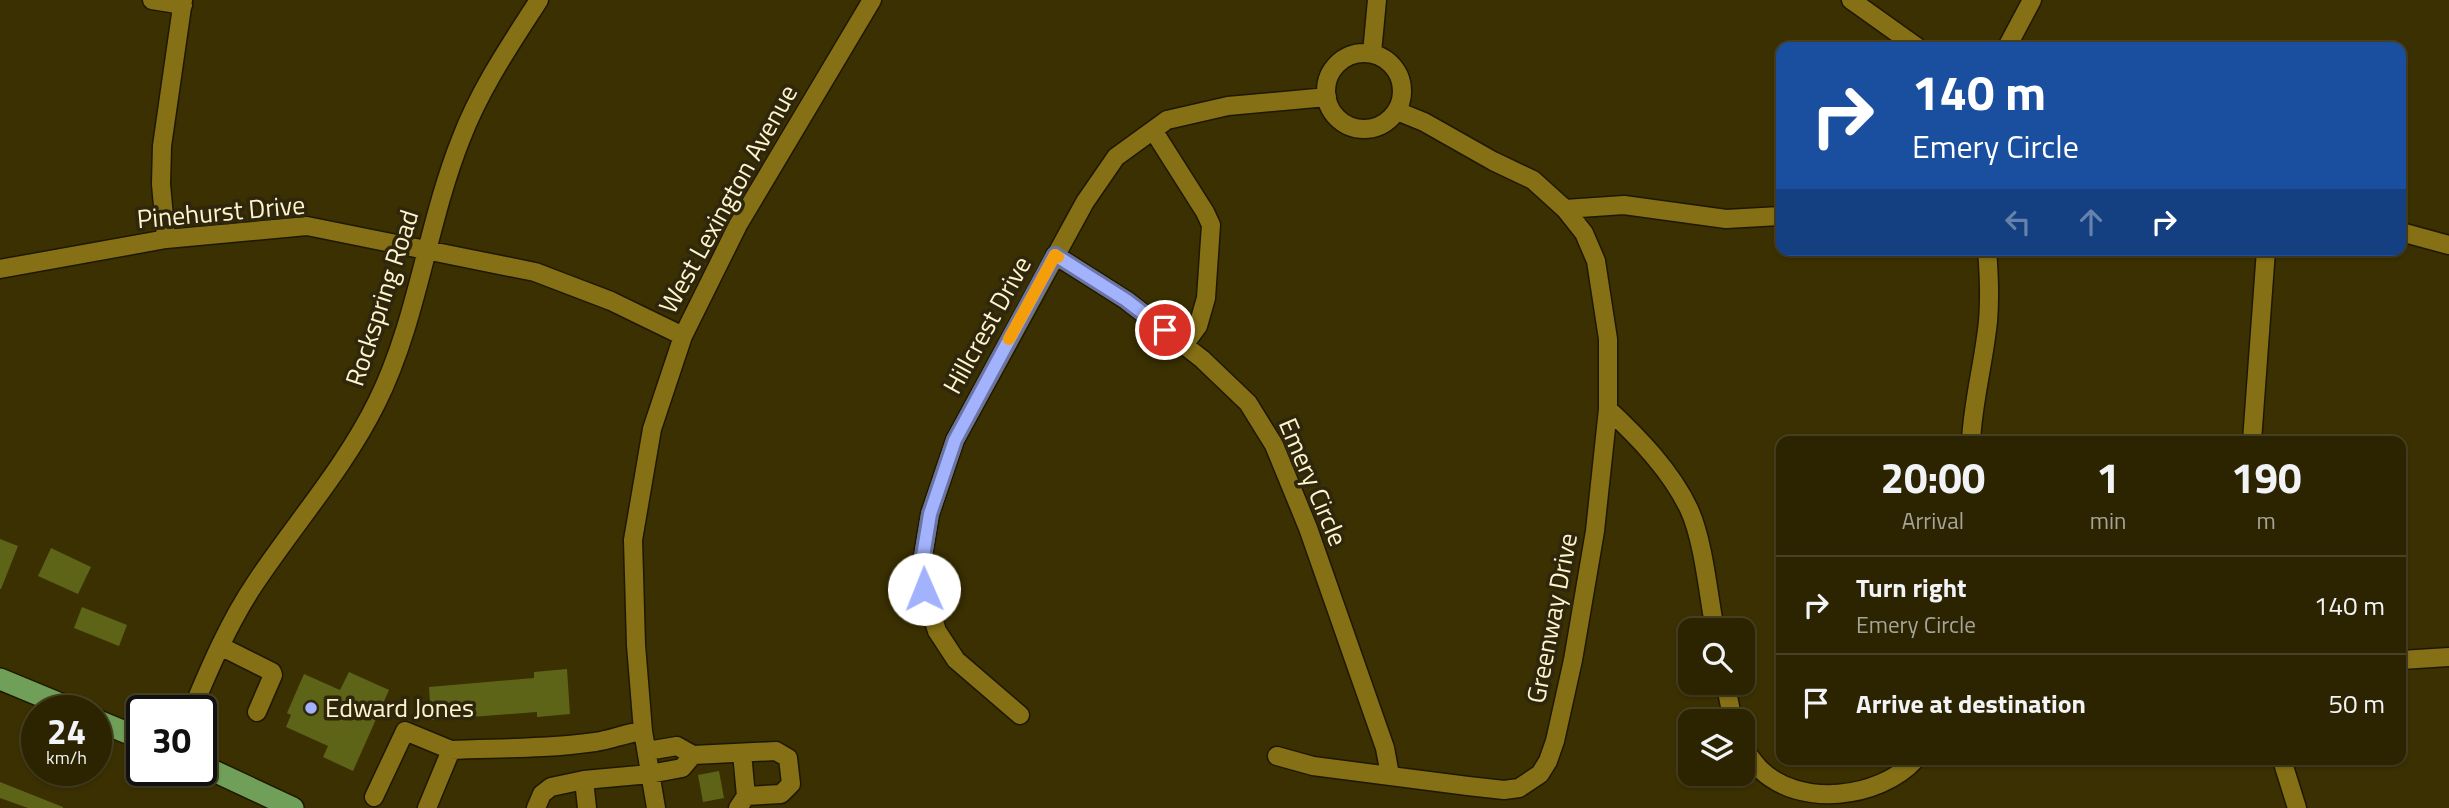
<!DOCTYPE html>
<style>
body{margin:0;font-family:"Titillium Web",sans-serif;background:#342c0b;color:#f1f3f6;height:100vh;display:flex;flex-direction:column;font-size:26px;white-space:nowrap}
*{box-sizing:border-box;margin:0}
p{font-size:23px;color:#a6a499}
.icon{flex:none;width:38px;height:38px;fill:none;stroke:currentColor;stroke-width:2;stroke-linecap:round;stroke-linejoin:round}
.map{position:relative;flex:1;overflow:hidden}
.sheet{position:absolute;left:1776px;top:436px;width:630px;height:329px;display:flex;flex-direction:column;background:#2c2401;border-radius:14px;box-shadow:0 2px 5px #0004,0 0 0 2px #484123}
.sheet>*{flex:none}
.top-card{position:absolute;left:1776px;top:42px;width:630px;height:214px;border-radius:14px;box-shadow:0 2px 5px #0004,0 0 0 2px #484123;background:#1a4fa0;color:#fff;overflow:hidden}
.buttons{position:absolute;left:1678px;top:618px;display:grid;gap:14px}
.buttons a{display:grid;place-items:center;width:77px;height:77px;border-radius:14px;background:#2c2401;box-shadow:0 2px 5px #0004,0 0 0 2px #484123;font-size:35px}
.speed{position:absolute;left:21px;top:695px;display:flex;gap:14px;font-size:35px;font-weight:700;text-align:center}
.speed>*{display:grid;place-content:center;width:91px;height:91px;border-radius:50%;background:#2c2401;box-shadow:0 2px 5px #0004,0 0 0 2px #484123;line-height:1}
.speed small{font-size:18px;font-weight:400}
.speed .limit{border:4px solid #111;border-radius:10px;background:#fff;color:#111}
.pin{position:absolute;display:grid;place-items:center;width:60px;height:60px;color:#fff;margin:-30px;border:4px solid #fff;border-radius:50%;box-shadow:0 2px 7px #0007}
.me{position:absolute;width:77px;margin:-38px;rotate:359deg;stroke-linejoin:round;filter:drop-shadow(0 0 5px #0008)}
.turn{display:flex;align-items:center;gap:24px;height:147px;padding:0 21px;font-size:32px}
.turn .icon{width:91px;height:91px;stroke-width:2.5}
.turn b{display:block;font-size:49px;line-height:60px}
.lanes{display:flex;align-items:center;height:66px;padding:0 21px;background:#0003;justify-content:center;gap:35px;direction:ltr}
.lanes .off{opacity:.35}
.eta{display:flex;justify-content:space-evenly;align-items:center;height:119px;text-align:center}
.eta b{font-size:42px;font-weight:700;line-height:49px}
ul{padding:0;list-style:none}
li{display:flex;align-items:center;gap:21px;height:98px;padding:0 21px;border-top:2px solid #484123}
li div{flex:1}
li b{display:block;font-size:26px}
li em{font-style:normal}
.map>svg:first-child{display:block}
.building{fill:#5d6418}
.lines{fill:none;stroke-linecap:round;stroke-linejoin:round}
.minor-casing{stroke:#1f1801;stroke-width:21}
.major-casing{stroke:#1f1801;stroke-width:24}
.minor{stroke:#857015;stroke-width:18}
.major{stroke:#6f9f58;stroke-width:21}
.route-casing{stroke:#6974a4;stroke-width:18}
.route{stroke:#a2b2fd;stroke-width:12}
.slow{stroke:#f59e0b;stroke-width:12}
.poi-dot{fill:#a2b2fd;stroke:#2e270d;stroke-width:2.5}
.labels{text-anchor:middle;stroke-width:7;stroke-linejoin:round;paint-order:stroke}
.street-label{font-size:26px;fill:#fff4cc;stroke:#2e270d}
.poi-label{font-size:26px;fill:#fff4cc;stroke:#2e270d;text-anchor:start}
</style>
<div class="map">
<svg width="2449" height="808" viewBox="0 0 2449 808">
<rect width="100%" height="100%" fill="#3b3001"/>
<path class="building" d="M0 539 18 546 1 589H0Z
M51 548 91 567 78 594 38 576Z
M82 607 127 625 119 646 74 628Z
M567 669 570 714 537 717V712L431 720 429 687 534 678V672Z
M349 672 389 690 353 771 323 757 328 746 286 727 291 715 287 713 304 674 340 690Z
M719 771 724 798 703 802 698 775Z
M0 782 63 807V808H28L0 798Z"/>
<g class="lines">
<defs>
<path id="minor" d="M152 0 183 5
M1851 0 1917 47
M2007 47 2032 0
M1326 91a38 38 0 1 1 76 0a38 38 0 1 1-76 0Z
M1372 53 1377 0
M1153 130 1205 212 1211 225 1206 298 1198 326 1184 345
M1565 209 1624 205 1726 219 1782 216
M2401 232 2449 245
M166 239 161 184 162 146 183 0
M1055 255 1126 300 1202 359 1248 403 1274 445 1308 528 1385 748 1390 775
M0 269 166 239 307 226 535 272 611 301 683 336
M1608 409C1639 438 1671 471 1689 509 1704 542 1708 594 1715 630
M1971 441C1973 400 1984 362 1988 321 1990 298 1989 274 1987 250
M2252 441 2266 250
M220 646 272 672 273 675 257 712
M2401 660 2449 657
M1725 682 1733 721
M192 710C210 667 229 622 256 582 296 522 345 467 377 402 418 319 427 224 461 139 480 89 510 45 539 0
M1020 715 956 660 937 631 924 589 923 556 930 514 955 440 1085 202 1116 157 1167 120 1228 106 1327 97
M1743 747C1748 754 1753 762 1760 769 1799 808 1879 799 1915 760
M742 753 746 796
M693 755 776 751 788 758 791 784 781 794 746 796 738 808
M1277 756 1313 766 1468 786 1504 790 1519 788 1540 774 1548 761 1555 741 1573 660 1595 531 1608 409V339L1596 261 1584 233 1565 209 1533 180 1493 161 1424 122 1397 111
M2282 760 2297 808
M584 780 587 808
M374 797 405 731 451 750
M427 808 451 750C498 748 547 749 595 742 611 740 626 733 643 731
M536 808 542 794 551 787 584 780 650 774 682 768 693 755 677 746 647 751
M656 808 643 731 636 645 633 540 652 429 683 336 738 225 872 0"/>
<path id="major" d="M0 679 75 710
M96 720 142 739
M201 765 293 808"/>
</defs>
<use href="#minor" class="minor-casing"/>
<use href="#major" class="major-casing"/>
<use href="#minor" class="minor"/>
<use href="#major" class="major"/>
</g>
<g class="lines">
<defs>
<path id="route" d="M924 589 923 556 930 514 955 440 1055 255 1126 300 1165 330"/>
</defs>
<use href="#route" class="route-casing"/>
<use href="#route" class="route"/>
<path class="slow" d="M1009 339 1055 255 1058 257"/>
</g>
<circle class="poi-dot" cx="311" cy="708" r="7"/>
<g class="labels">
<g class="street-label">
<text transform="translate(728 199) rotate(-61)" y="9">West Lexington Avenue</text>
<text transform="translate(221 212) rotate(-5)" y="9">Pinehurst Drive</text>
<text transform="translate(382 298) rotate(-72)" y="9">Rockspring Road</text>
<text transform="translate(987 325) rotate(-61)" y="9">Hillcrest Drive</text>
<text transform="translate(1313 482) rotate(67)" y="9">Emery Circle</text>
<text transform="translate(1552 618) rotate(-79)" y="9">Greenway Drive</text>
</g>
<g class="poi-label">
<text x="325" y="717">Edward Jones</text>
</g>
</g>
</svg>
<div class="buttons">
<a><svg class="icon" aria-label="search" viewBox="0 0 24 24"><circle cx="10" cy="10" r="6"/><path d="M15 15l6 6"/></svg></a>
<a><svg class="icon" aria-label="layers" viewBox="0 0 24 24"><path d="M12 4l9 5-9 5-9-5zM3 14l9 5 9-5"/></svg></a>
</div>
<div class="speed"><div>24<small>km/h</small></div><div class="limit">30</div></div>
<div class="pin" style="left:1165px;top:330px;background:#d93025"><svg class="icon" aria-label="arrive" viewBox="0 0 24 24"><path d="M6 21V4h12l-3 4 3 4H6"/></svg></div>
<svg class="me" style="left:924px;top:589px" viewBox="-20 -20 40 40"><circle r="19" fill="#fff"/><path d="M0-13L10 11 0 6-10 11z" fill="#a2b2fd"/></svg>
<div class="top-card">
<div class="turn"><svg class="icon" aria-label="right" viewBox="0 0 24 24"><path d="M7 20v-9h11M14 6l5 5-5 5"/></svg><div><b>140 m</b>Emery Circle</div></div>
<div class="lanes"><svg class="icon off" aria-label="left" viewBox="0 0 24 24"><path d="M17 20v-9H6M10 6l-5 5 5 5"/></svg><svg class="icon off" aria-label="ahead" viewBox="0 0 24 24"><path d="M12 20V5M6 11l6-6 6 6"/></svg><svg class="icon" aria-label="right" viewBox="0 0 24 24"><path d="M7 20v-9h11M14 6l5 5-5 5"/></svg></div>
</div>
<section class="sheet">
<div class="eta">
<div><b>20:00</b><p>Arrival</p></div>
<div><b>1</b><p>min</p></div>
<div><b>190</b><p>m</p></div>
</div>
<ul>
<li><svg class="icon" aria-label="right" viewBox="0 0 24 24"><path d="M7 20v-9h11M14 6l5 5-5 5"/></svg><div><b>Turn right</b><p>Emery Circle</p></div><em>140 m</em></li>
<li><svg class="icon" aria-label="arrive" viewBox="0 0 24 24"><path d="M6 21V4h12l-3 4 3 4H6"/></svg><div><b>Arrive at destination</b></div><em>50 m</em></li>
</ul>
</section>
</div>
